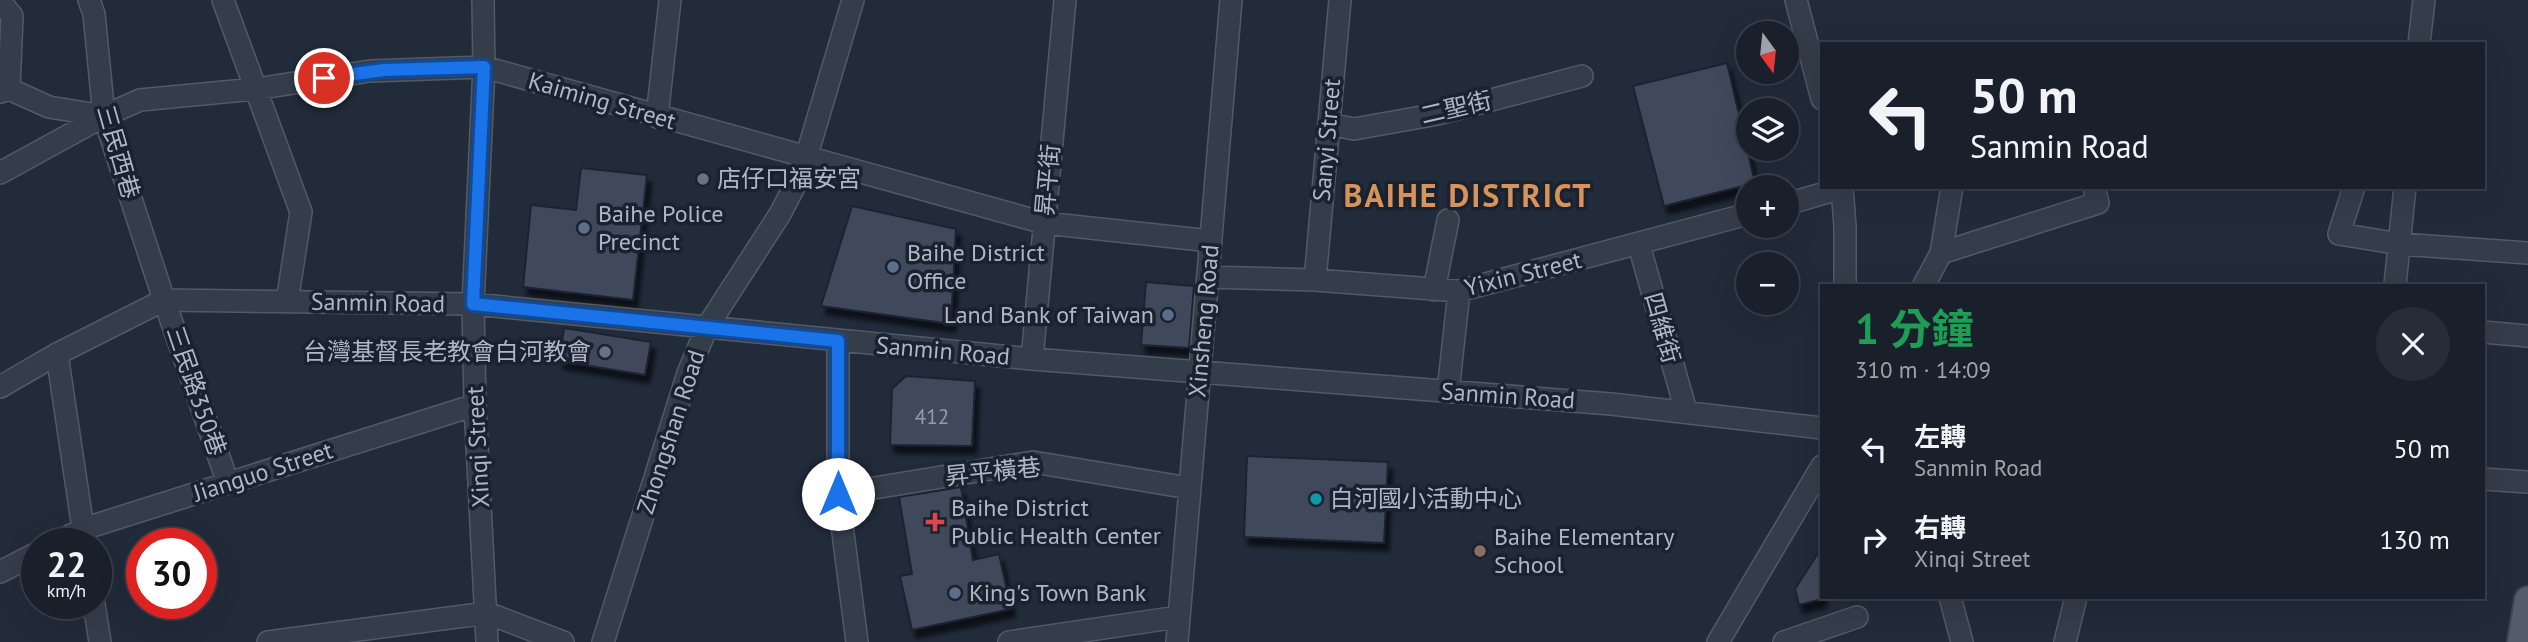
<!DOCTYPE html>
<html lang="zh-TW">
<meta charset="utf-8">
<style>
body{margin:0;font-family:"PT Sans","Noto Sans TC",sans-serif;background:#262d38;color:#f1f3f6;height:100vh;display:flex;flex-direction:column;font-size:26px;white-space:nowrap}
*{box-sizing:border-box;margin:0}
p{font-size:23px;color:#9fa3a9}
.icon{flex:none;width:38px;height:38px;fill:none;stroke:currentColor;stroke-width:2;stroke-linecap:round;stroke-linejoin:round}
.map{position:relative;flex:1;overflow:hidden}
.drawer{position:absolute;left:1820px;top:284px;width:665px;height:315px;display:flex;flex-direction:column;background:#19202c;border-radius:0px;box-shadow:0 7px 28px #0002,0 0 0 2px #373e48}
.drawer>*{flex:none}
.top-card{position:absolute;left:1820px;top:42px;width:665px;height:147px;border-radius:0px;box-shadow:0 7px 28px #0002,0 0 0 2px #373e48;background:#19202c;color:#f1f3f6;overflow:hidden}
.needle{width:46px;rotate:165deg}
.buttons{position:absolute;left:1736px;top:21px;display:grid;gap:14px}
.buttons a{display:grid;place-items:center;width:63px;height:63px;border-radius:50%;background:#19202c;box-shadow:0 7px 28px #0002,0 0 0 2px #373e48;font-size:35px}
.speed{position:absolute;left:21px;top:528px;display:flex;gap:14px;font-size:35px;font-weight:700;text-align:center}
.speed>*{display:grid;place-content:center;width:91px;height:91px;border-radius:50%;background:#19202c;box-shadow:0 7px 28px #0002,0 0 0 2px #373e48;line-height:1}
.speed small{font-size:18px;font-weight:400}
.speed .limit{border:10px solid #d22;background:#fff;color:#111}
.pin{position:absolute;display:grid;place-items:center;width:60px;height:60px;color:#fff;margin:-30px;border:4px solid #fff;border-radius:50%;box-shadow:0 2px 7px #0007}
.me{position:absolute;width:77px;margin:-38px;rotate:0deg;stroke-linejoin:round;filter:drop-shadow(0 0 5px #0008)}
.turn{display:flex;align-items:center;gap:24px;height:147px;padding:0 35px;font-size:32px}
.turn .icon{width:91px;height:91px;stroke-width:2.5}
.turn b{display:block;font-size:49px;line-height:60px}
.round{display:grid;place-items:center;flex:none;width:74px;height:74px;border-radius:37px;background:#262d38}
.overview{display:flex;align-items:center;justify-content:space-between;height:119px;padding:0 35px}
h1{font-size:42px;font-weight:700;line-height:52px;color:#1e9e55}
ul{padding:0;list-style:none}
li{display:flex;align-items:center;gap:21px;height:91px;padding:0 35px}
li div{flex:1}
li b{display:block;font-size:26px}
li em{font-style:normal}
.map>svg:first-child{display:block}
.building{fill:#3f4a5c;stroke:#1c2431;stroke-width:2;filter:url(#shadow)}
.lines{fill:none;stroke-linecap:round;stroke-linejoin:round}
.minor-casing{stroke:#525a68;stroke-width:24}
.major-casing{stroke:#3e4654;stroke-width:30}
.minor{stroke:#343d4a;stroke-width:21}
.major{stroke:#525c6a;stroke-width:26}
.route-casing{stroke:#114b97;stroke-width:18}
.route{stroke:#1a73e8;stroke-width:12}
.worship-dot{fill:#6b7280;stroke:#1a222f;stroke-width:2.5}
.service-dot{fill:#5c6f8a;stroke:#1a222f;stroke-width:2.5}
.culture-dot{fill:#0f9aa8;stroke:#1a222f;stroke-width:2.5}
.health-dot{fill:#e0444e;stroke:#1a222f;stroke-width:2.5}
.education-dot{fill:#8d6e63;stroke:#1a222f;stroke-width:2.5}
.labels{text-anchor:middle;stroke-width:7;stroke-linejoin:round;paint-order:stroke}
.number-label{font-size:21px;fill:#939cac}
.street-label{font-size:24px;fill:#afb7c7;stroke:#1a222f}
.poi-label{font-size:24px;fill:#afb7c7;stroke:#1a222f;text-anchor:start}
.district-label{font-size:32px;font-weight:bold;letter-spacing:2px;fill:#d7945a;stroke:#1a222f}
</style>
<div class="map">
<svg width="2528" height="642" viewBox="0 0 2528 642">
<defs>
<filter id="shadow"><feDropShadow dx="4.5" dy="8" stdDeviation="2" flood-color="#0009"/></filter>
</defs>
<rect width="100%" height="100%" fill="#212b3a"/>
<path class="building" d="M1727 63 1755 183 1664 206 1633 86Z
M581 168 647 175 633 300 523 287 531 205 576 210Z
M852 206 956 229 951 324 821 306Z
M1146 282 1194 286 1189 348 1141 345Z
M564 328 651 342 645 375 559 361Z
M906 376 975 381 972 446 890 445 892 389Z
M1247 456 1388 462 1384 543 1244 537Z
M961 487 973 560 999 554 1011 609 912 630 900 576 912 574 899 497Z
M1822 547V599L1799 605 1795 589Z"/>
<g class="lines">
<defs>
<path id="minor" d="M89 0 94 14 104 116 164 300 228 483
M223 0 301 212 287 302
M483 0 484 67 473 304 475 405 487 642
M1796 0 1822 99
M0 1 12 16 9 89
M2419 44 2424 0
M0 92 9 89 49 107 104 116
M657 117 670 0
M1329 124 1354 129 1438 114 1582 76
M0 173 104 116 140 100 256 89 370 71 484 67 1044 223 1211 241
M1842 187 1845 226V285
M2354 187 2339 234 2400 244 2528 253
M1787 204 1842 188
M1639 245 1686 411
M1941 253 2098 203 2094 187
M1209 277 1315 280 1459 291 1748 214
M1315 280 1340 0
M1924 285 1941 253 1952 187
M2395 285 2405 187
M1434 290 1448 220
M2483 332 2528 336
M838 341V494L857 642
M57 354 85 542
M1032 359 1065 0
M0 387 57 354 164 300 473 304 1032 359 1611 404 1822 428
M1448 392 1459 291
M2483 479 2528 482
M838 494 1033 462 1189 488
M54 544 83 529 475 405
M0 572 37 553
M1950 597 1962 642
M94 604 100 642
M268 642 487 613 563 642
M603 642 688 373 707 327 780 214 793 189 806 158 853 0
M1009 642 1178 617
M1177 642 1231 0
M1718 642 1822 466
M1784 642 1857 617
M2065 642 2076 597"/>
<path id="major" d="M2521 642 2528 600"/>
</defs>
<use href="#minor" class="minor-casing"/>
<use href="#major" class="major-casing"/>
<use href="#minor" class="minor"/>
<use href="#major" class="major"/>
</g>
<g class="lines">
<defs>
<path id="route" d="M324 78 384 70 484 67 473 304 838 341V494"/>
</defs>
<use href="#route" class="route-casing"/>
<use href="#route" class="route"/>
</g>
<g class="worship-dot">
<circle cx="703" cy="179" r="7"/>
<circle cx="605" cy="352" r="7"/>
</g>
<g class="service-dot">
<circle cx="584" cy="228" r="7"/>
<circle cx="893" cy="267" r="7"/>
<circle cx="1168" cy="315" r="7"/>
<circle cx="955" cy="593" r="7"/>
</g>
<circle class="culture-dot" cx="1316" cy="499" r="7"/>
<path class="health-dot" d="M931.5 511.5h7v7h7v7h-7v7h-7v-7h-7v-7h7z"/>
<circle class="education-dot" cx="1480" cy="551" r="7"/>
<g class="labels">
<g class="number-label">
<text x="932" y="424">412</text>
</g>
<g class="street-label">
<text transform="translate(602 101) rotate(16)" y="8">Kaiming Street</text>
<text transform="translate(1456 108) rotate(-13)" y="8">二聖街</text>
<text transform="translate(1327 140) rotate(-85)" y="8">Sanyi Street</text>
<text transform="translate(118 152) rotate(74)" y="8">三民西巷</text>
<text transform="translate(1048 180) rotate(-85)" y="8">昇平街</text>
<text transform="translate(1523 274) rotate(-14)" y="8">Yixin Street</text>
<text transform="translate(378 303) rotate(1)" y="8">Sanmin Road</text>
<text transform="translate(1204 321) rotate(-85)" y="8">Xinsheng Road</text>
<text transform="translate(1662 328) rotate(74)" y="8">四維街</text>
<text transform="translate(943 351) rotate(5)" y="8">Sanmin Road</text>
<text transform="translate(196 391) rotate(71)" y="8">三民路350巷</text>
<text transform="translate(1508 396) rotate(4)" y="8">Sanmin Road</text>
<text transform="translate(671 432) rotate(-72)" y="8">Zhongshan Road</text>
<text transform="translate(478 447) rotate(-93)" y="8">Xinqi Street</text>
<text transform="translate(263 472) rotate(-18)" y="8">Jianguo Street</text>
<text transform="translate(993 472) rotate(-6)" y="8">昇平橫巷</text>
</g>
<g class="poi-label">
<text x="717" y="187">店仔口福安宮</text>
<text x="598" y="222">Baihe Police<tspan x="598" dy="28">Precinct</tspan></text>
<text x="907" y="261">Baihe District<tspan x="907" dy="28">Office</tspan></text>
<text x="1154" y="323" text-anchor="end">Land Bank of Taiwan</text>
<text x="591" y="360" text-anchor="end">台灣基督長老教會白河教會</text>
<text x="1330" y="507">白河國小活動中心</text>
<text x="951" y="516">Baihe District<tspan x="951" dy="28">Public Health Center</tspan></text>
<text x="1494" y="545">Baihe Elementary<tspan x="1494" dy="28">School</tspan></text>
<text x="969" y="601">King's Town Bank</text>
</g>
<g class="district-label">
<text x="1468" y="207">BAIHE DISTRICT</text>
</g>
</g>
</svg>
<div class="buttons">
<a><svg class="needle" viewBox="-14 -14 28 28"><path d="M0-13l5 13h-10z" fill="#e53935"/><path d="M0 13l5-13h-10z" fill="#9fa3a9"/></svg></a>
<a><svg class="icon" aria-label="layers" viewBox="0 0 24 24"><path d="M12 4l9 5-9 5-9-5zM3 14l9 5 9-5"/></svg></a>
<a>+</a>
<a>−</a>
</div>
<div class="speed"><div>22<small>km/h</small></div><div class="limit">30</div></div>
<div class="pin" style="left:324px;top:78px;background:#d93025"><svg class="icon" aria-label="arrive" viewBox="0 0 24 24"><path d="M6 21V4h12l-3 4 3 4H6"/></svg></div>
<svg class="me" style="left:838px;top:494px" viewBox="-20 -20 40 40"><circle r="19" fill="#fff"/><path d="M0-13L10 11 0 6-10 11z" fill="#1a73e8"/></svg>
<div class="top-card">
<div class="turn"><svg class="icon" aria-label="left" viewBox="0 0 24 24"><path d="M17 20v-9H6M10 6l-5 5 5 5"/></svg><div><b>50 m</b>Sanmin Road</div></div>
</div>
<section class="drawer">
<div class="overview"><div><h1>1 分鐘</h1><p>310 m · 14:09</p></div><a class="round"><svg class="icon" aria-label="close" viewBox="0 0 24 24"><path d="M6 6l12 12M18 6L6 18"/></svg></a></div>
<ul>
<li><svg class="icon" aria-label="left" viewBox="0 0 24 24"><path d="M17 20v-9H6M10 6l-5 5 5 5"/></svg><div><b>左轉</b><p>Sanmin Road</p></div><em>50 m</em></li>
<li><svg class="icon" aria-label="right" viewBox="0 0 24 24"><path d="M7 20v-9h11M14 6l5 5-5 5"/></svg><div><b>右轉</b><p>Xinqi Street</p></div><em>130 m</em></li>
</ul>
</section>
</div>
